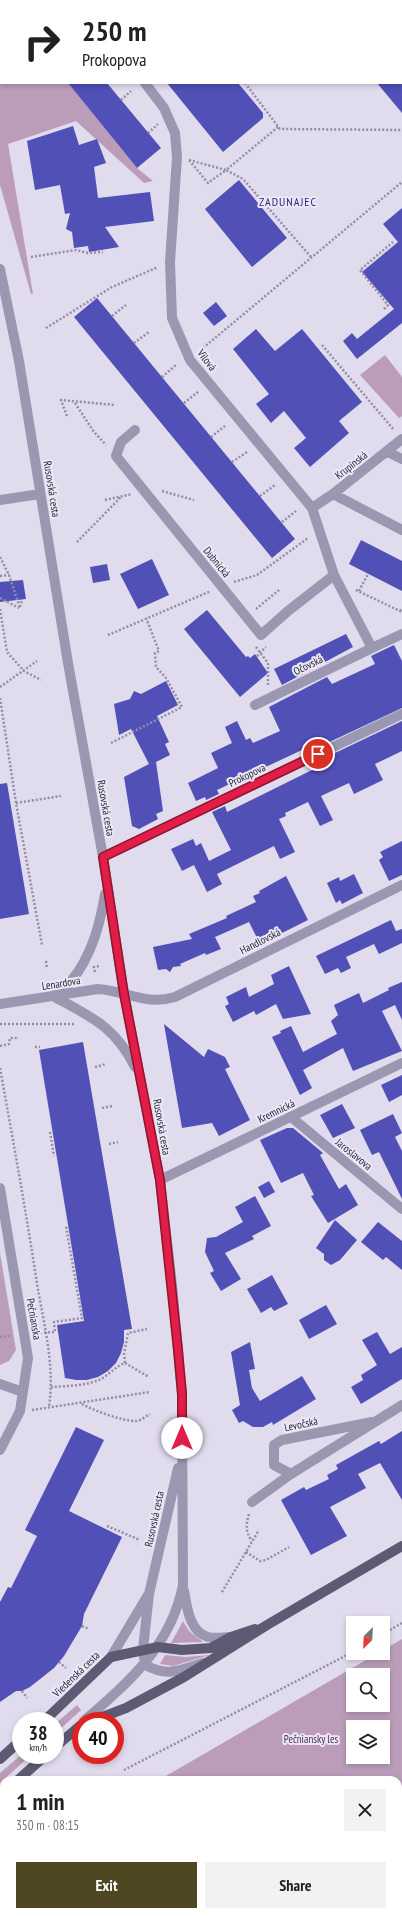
<!DOCTYPE html>
<meta charset="utf-8">
<style>
body{margin:0;font-family:"PT Sans Narrow",sans-serif;background:#f2f2f2;color:#202124;height:100vh;display:flex;flex-direction:column;font-size:15px;white-space:nowrap}
*{box-sizing:border-box;margin:0}
p{font-size:13px;color:#757577}
.icon{flex:none;width:22px;height:22px;fill:none;stroke:currentColor;stroke-width:2;stroke-linecap:round;stroke-linejoin:round}
.map{position:relative;flex:1;overflow:hidden}
.drawer{position:absolute;left:0px;top:1776px;width:402px;height:140px;display:flex;flex-direction:column;background:#fff;border-radius:12px 12px 0 0;box-shadow:0 2px 6px #0003}
.drawer>*{flex:none}
.hud{position:absolute;left:0px;top:0px;width:402px;height:84px;box-shadow:0 2px 6px #0003;background:#fff;color:#202124;overflow:hidden}
.needle{width:26px;rotate:204deg}
.controls{position:absolute;left:346px;top:1616px;display:grid;gap:8px}
.controls a{display:grid;place-items:center;width:44px;height:44px;border-radius:0px;background:#fff;box-shadow:0 2px 6px #0003;font-size:20px}
.speed{position:absolute;left:12px;top:1712px;display:flex;gap:8px;font-size:20px;font-weight:700;text-align:center}
.speed>*{display:grid;place-content:center;width:52px;height:52px;border-radius:50%;background:#fff;box-shadow:0 2px 6px #0003;line-height:1}
.speed small{font-size:10px;font-weight:400}
.speed .limit{border:6px solid #d22;background:#fff;color:#111}
.pin{position:absolute;display:grid;place-items:center;width:34px;height:34px;color:#fff;margin:-17px;border:2px solid #fff;border-radius:50%;box-shadow:0 1px 4px #0007}
.me{position:absolute;width:44px;margin:-22px;rotate:0deg;stroke-linejoin:round;filter:drop-shadow(0 0 3px #0008)}
.turn{display:flex;align-items:center;gap:14px;height:84px;padding:0 16px;font-size:18px}
.turn .icon{width:52px;height:52px;stroke-width:2.5}
.turn b{display:block;font-size:28px;line-height:34px}
.round{display:grid;place-items:center;flex:none;width:42px;height:42px;border-radius:0px;background:#f2f2f2}
.overview{display:flex;align-items:center;justify-content:space-between;height:68px;padding:0 16px}
h1{font-size:24px;font-weight:800;line-height:30px}
.cta{display:flex;gap:8px;margin-top:auto;padding:8px 16px}
.cta a{flex:1;height:46px;border-radius:0px;background:#4f4722;color:#fff;font-size:16px;font-weight:800;line-height:46px;text-align:center}
.cta a+a{background:#f2f2f2;color:#202124}
.map>svg:first-child{display:block}
.green{fill:#bb9db9;fill-rule:evenodd}
.building{fill:#5050b7}
.lines{fill:none;stroke-linecap:round;stroke-linejoin:round}
.path{stroke:#928da8;stroke-width:2.5;stroke-dasharray:2 2;stroke-linecap:butt}
.minor{stroke:#9c97b1;stroke-width:10}
.major{stroke:#5d5a73;stroke-width:10}
.route-casing{stroke:#92132f;stroke-width:10}
.route{stroke:#e11d48;stroke-width:7}
.labels{text-anchor:middle;stroke-width:4;stroke-linejoin:round;paint-order:stroke}
.street-label{font-size:11px;fill:#282833;stroke:#ebe7f7}
.park-label{font-size:11px;fill:#4e2e4a;stroke:#ebe7f7}
.neighbourhood-label{font-size:12px;letter-spacing:1px;fill:#2a2b78;stroke:#ebe7f7}
</style>
<div class="map">
<svg width="402" height="1916" viewBox="0 0 402 1916">
<rect width="100%" height="100%" fill="#e1dbee"/>
<path class="green" d="M0 0 55 1H1V83H68L137 168 153 181 144 183 76 121 8 144 33 294H31L0 185Z
M385 355 402 377V416L399 418 360 375Z
M0 1253 16 1350 9 1361 0 1365Z
M183 1621 189 1631 203 1642 171 1643Z
M402 1639V1916H29L25 1912H398V1780H159L378 1653H383V1650ZM353 1675H383V1705H353ZM353 1727H383V1757H353Z
M165 1655 186 1657 210 1655 173 1666 160 1664Z
M77 1705 81 1710 55 1734V1724Z
M21 1755H31L0 1783V1773Z"/>
<path class="building" d="M68 83H107L161 148 137 168Z
M167 83H238L263 113V118L223 152Z
M377 83H402V113Z
M73 126 79 145 97 139 106 163 94 167 98 198 150 192 154 221 105 227 119 247 89 252 88 246 74 248 72 232 66 229 70 213 65 214 60 185 35 190 27 141Z
M239 180 287 238 252 267 205 209Z
M402 208V323L357 359 343 341 352 333 357 339 394 309 362 272 398 242 383 224Z
M97 298 295 539 272 558 74 317Z
M216 302 227 316 214 326 203 313Z
M256 329 275 351 302 329 362 402 339 421 349 433 310 467 294 448 306 438 284 411 271 423 256 404 269 394 233 349Z
M361 540 402 561V591L349 564Z
M152 559 169 595 138 609 120 574Z
M107 564 110 580 93 583 90 567Z
M23 580 26 599 0 602V582Z
M207 610 246 657 248 656 250 658 255 654 268 673 240 697 184 629Z
M346 634 353 647 282 685 274 669Z
M394 645 402 661V708L306 753 304 749 217 790 219 794 206 800 205 797 196 801 188 783 218 768 211 753 232 743 225 727 237 721 246 740 250 738 253 743 280 731 269 707 327 677 332 684 375 664 371 656Z
M166 681 178 705 157 716 169 742 165 744 170 755 156 762 163 811 156 814 158 819 139 829 132 826 124 777 149 764 131 729 119 735 114 704 130 699 134 691 141 694Z
M402 721V751L375 764 383 780 354 794 349 783 321 796 333 820 320 826 308 802 285 813 286 816 279 819 295 852 280 859 274 846 217 874 222 884 207 892 194 865 182 871 171 849 193 839 196 846 201 843 209 861 231 850 212 812 225 806 227 812 314 769 312 764Z
M7 783 29 914 0 919V784Z
M402 841V875L389 881 379 860 383 857 380 852Z
M354 874 363 893 342 904 340 900 336 903 327 883 339 877 340 881Z
M286 876 308 920 260 944 249 922 215 937 221 949 206 955 205 953 180 964 181 966 173 967 170 972 166 969 158 970 153 947 192 939 189 934 227 918 226 916 256 902 253 896 260 893 259 891Z
M391 920 396 931 402 929V943L379 954 374 944 346 957 351 968 341 973 338 968 325 974 316 956Z
M289 966 311 1014 283 1019 276 1004 256 1015 254 1011 233 1022 225 1006 229 1004 226 997 246 987 249 997 274 984 271 975Z
M402 982V1020L395 1005 382 1011 402 1051 353 1071 343 1048 303 1070 312 1088 300 1095 272 1037 281 1033 280 1031 291 1026 303 1052 337 1034 331 1021 338 1015 334 1005 359 993 363 1003 389 990 388 988Z
M164 1024 204 1057 208 1049 225 1057 230 1067 225 1069 250 1120 219 1136 212 1123 182 1128Z
M83 1042 132 1329 124 1330V1342L121 1353 116 1363 108 1371 98 1377 87 1380H76L65 1378 57 1325 84 1321 39 1050Z
M402 1075V1095L389 1102 381 1085Z
M342 1104 355 1128 333 1138 320 1115Z
M393 1114 402 1133 395 1137 402 1151V1199L379 1152 372 1155 360 1130Z
M287 1128H293L323 1153 320 1155 339 1189 346 1184 358 1205 328 1223 311 1196 314 1195 303 1173 281 1183 260 1140Z
M269 1181 275 1192 264 1198 258 1187Z
M255 1196 271 1226 252 1236 254 1239 225 1253 241 1279 221 1291 210 1273 214 1271 205 1252 207 1238 216 1237 243 1222 235 1207Z
M335 1220 357 1240 340 1260 331 1265 324 1260V1254L316 1248Z
M378 1222 402 1241V1270L386 1257 383 1260 361 1242Z
M272 1275 288 1304 274 1311 271 1307 261 1313 247 1289Z
M326 1305 337 1324 309 1339 299 1320Z
M377 1332 390 1354 402 1347V1379L361 1404 351 1387 363 1380 361 1375 377 1365 362 1340Z
M250 1342 255 1369 249 1370 252 1388 260 1401 302 1376 316 1399 273 1425 272 1422 263 1427H253L243 1421 239 1423 232 1410 240 1405 231 1352Z
M76 1427 104 1440 69 1511 122 1537 84 1614 82 1626 64 1656 54 1668 30 1687 22 1691H16L0 1702V1602L8 1587 11 1588 37 1536 25 1530Z
M402 1431V1500L380 1463 358 1474 366 1488 330 1507 347 1536 311 1555 281 1500 304 1487 306 1490 329 1479 327 1475 338 1469 336 1465 379 1441 381 1444Z"/>
<g class="lines">
<path class="path" d="M40 0 41 1
M186 0 187 1
M51 1 52 0
M204 1 205 0
M249 1V0
M401 42 402 41
M0 58 1 57
M245 83 280 129 402 130
M121 100 131 91
M278 127 226 170 243 179 311 257
M148 133 158 124
M189 160 226 170 208 183Z
M31 257 76 250 88 253 103 252
M384 309 388 305 360 270 393 242
M112 316 126 305
M46 328 112 287 158 267
M134 343 149 332
M322 345 394 430
M203 348 402 182
M162 377 176 365
M75 403 94 432 106 445
M184 403 198 392
M67 416 61 400 115 405
M211 437 225 426
M232 462 247 452
M162 491 194 500
M260 496 275 485
M105 500 132 494
M282 522 296 511
M77 542 121 497
M0 557 9 575 20 608
M0 576 9 575
M234 582 257 575 308 538
M356 590 402 612
M359 591 368 574
M0 598 19 608
M20 607 22 600
M0 609 7 652 24 671 41 680
M256 609 279 590
M400 611 402 608
M108 635 211 591
M256 647 268 663V686
M257 656 266 647
M0 687 37 661
M0 698 16 803 42 945
M111 743 182 707 166 678 156 667 155 653 159 651 146 618
M16 803 61 796
M46 961 47 969
M95 972 94 967 99 966
M0 1024H76
M0 1046 9 1044 10 1038H19
M35 1047H40
M95 1067 106 1064
M0 1068C13 1140 26 1211 37 1284 44 1324 55 1366 49 1407
M102 1108 112 1106
M50 1132 54 1156
M109 1144 118 1142
M36 1333 55 1332 54 1322 82 1318 66 1226
M0 1337 11 1336
M125 1363 149 1377
M51 1387C66 1386 87 1386 101 1379 110 1374 116 1366 125 1363L124 1354 128 1333 147 1329
M82 1404C95 1411 122 1421 136 1421 141 1421 146 1416 150 1414
M32 1410 150 1392
M249 1514C246 1525 245 1531 252 1541
M107 1526 140 1540
M246 1552 260 1561 266 1560 289 1547
M222 1592 259 1530
M82 1626 89 1629
M383 1634 402 1623
M59 1662 66 1668
M22 1691 27 1698
M124 1770 353 1652"/>
<path class="minor" d="M79 0 80 1
M149 1 150 0
M145 83 164 108 175 133 177 157 170 262 172 318 190 360 312 508 334 575 372 648 402 634
M0 269 19 361 68 663 103 857 124 994 160 1180 172 1285 182 1394 183 1585C171 1646 129 1682 84 1721
M135 430 121 442 116 456 261 635 288 611 334 575
M388 452 402 459
M333 494 402 530
M0 500 40 494
M312 508 333 494 402 439
M255 705 372 648
M103 857 402 714
M53 996C59 991 67 986 72 980 92 955 100 924 105 894
M53 996C91 1017 115 1026 135 1067
M0 1004 98 989C128 991 145 1006 175 997L402 885
M291 1117 402 1209
M160 1180 402 1063
M0 1188 28 1358 20 1411 0 1450
M0 1384 23 1392
M372 1422 282 1440 274 1445V1465L291 1474 402 1405
M252 1502 291 1474
M184 1591C187 1606 189 1632 208 1637 215 1639 224 1637 231 1637
M111 1657 148 1595
M144 1658 143 1649 149 1594 178 1468
M144 1664C167 1678 180 1670 203 1663"/>
<path class="major" d="M44 1721 111 1657 158 1647 182 1650 211 1648 231 1637 255 1629
M92 1721 126 1708 184 1677 267 1625 402 1546
M55 1747 81 1725
M0 1759 21 1740
M18 1780 46 1755
M0 1796 4 1792"/>
</g>
<g class="lines">
<defs>
<path id="route" d="M182 1438V1394L178 1350 160 1180 124 994 103 857 318 754"/>
</defs>
<use href="#route" class="route-casing"/>
<use href="#route" class="route"/>
</g>
<g class="labels">
<g class="street-label">
<text transform="translate(207 360) rotate(53)" y="4">Vilová</text>
<text transform="translate(351 465) rotate(-38)" y="4">Krupinská</text>
<text transform="translate(52 489) rotate(81)" y="4">Rusovská cesta</text>
<text transform="translate(217 562) rotate(51)" y="4">Dubnická</text>
<text transform="translate(308 665) rotate(-26)" y="4">Očovská</text>
<text transform="translate(247 775) rotate(-26)" y="4">Prokopova</text>
<text transform="translate(106 808) rotate(80)" y="4">Rusovská cesta</text>
<text transform="translate(260 941) rotate(-27)" y="4">Handlovská</text>
<text transform="translate(61 983) rotate(-9)" y="4">Lenardova</text>
<text transform="translate(276 1111) rotate(-26)" y="4">Kremnická</text>
<text transform="translate(162 1127) rotate(80)" y="4">Rusovská cesta</text>
<text transform="translate(354 1154) rotate(39)" y="4">Jaroslavova</text>
<text transform="translate(34 1319) rotate(80)" y="4">Pečnianska</text>
<text transform="translate(301 1424) rotate(-12)" y="4">Levočská</text>
<text transform="translate(154 1519) rotate(-78)" y="4">Rusovská cesta</text>
<text transform="translate(76 1674) rotate(-44)" y="4">Viedenská cesta</text>
</g>
<g class="park-label">
<text x="311" y="1743">Pečniansky les</text>
</g>
<g class="neighbourhood-label">
<text x="288" y="206">ZADUNAJEC</text>
</g>
</g>
</svg>
<div class="controls">
<a><svg class="needle" viewBox="-14 -14 28 28"><path d="M0-13l5 13h-10z" fill="#e53935"/><path d="M0 13l5-13h-10z" fill="#757577"/></svg></a>
<a><svg class="icon" aria-label="search" viewBox="0 0 24 24"><circle cx="10" cy="10" r="6"/><path d="M15 15l6 6"/></svg></a>
<a><svg class="icon" aria-label="layers" viewBox="0 0 24 24"><path d="M12 4l9 5-9 5-9-5zM3 14l9 5 9-5"/></svg></a>
</div>
<div class="speed"><div>38<small>km/h</small></div><div class="limit">40</div></div>
<div class="pin" style="left:318px;top:754px;background:#d93025"><svg class="icon" aria-label="arrive" viewBox="0 0 24 24"><path d="M6 21V4h12l-3 4 3 4H6"/></svg></div>
<svg class="me" style="left:182px;top:1438px" viewBox="-20 -20 40 40"><circle r="19" fill="#fff"/><path d="M0-13L10 11 0 6-10 11z" fill="#e11d48"/></svg>
<div class="hud">
<div class="turn"><svg class="icon" aria-label="right" viewBox="0 0 24 24"><path d="M7 20v-9h11M14 6l5 5-5 5"/></svg><div><b>250 m</b>Prokopova</div></div>
</div>
<section class="drawer">
<div class="overview"><div><h1>1 min</h1><p>350 m · 08:15</p></div><a class="round"><svg class="icon" aria-label="close" viewBox="0 0 24 24"><path d="M6 6l12 12M18 6L6 18"/></svg></a></div>
<div class="cta"><a>Exit</a><a>Share</a></div>
</section>
</div>
